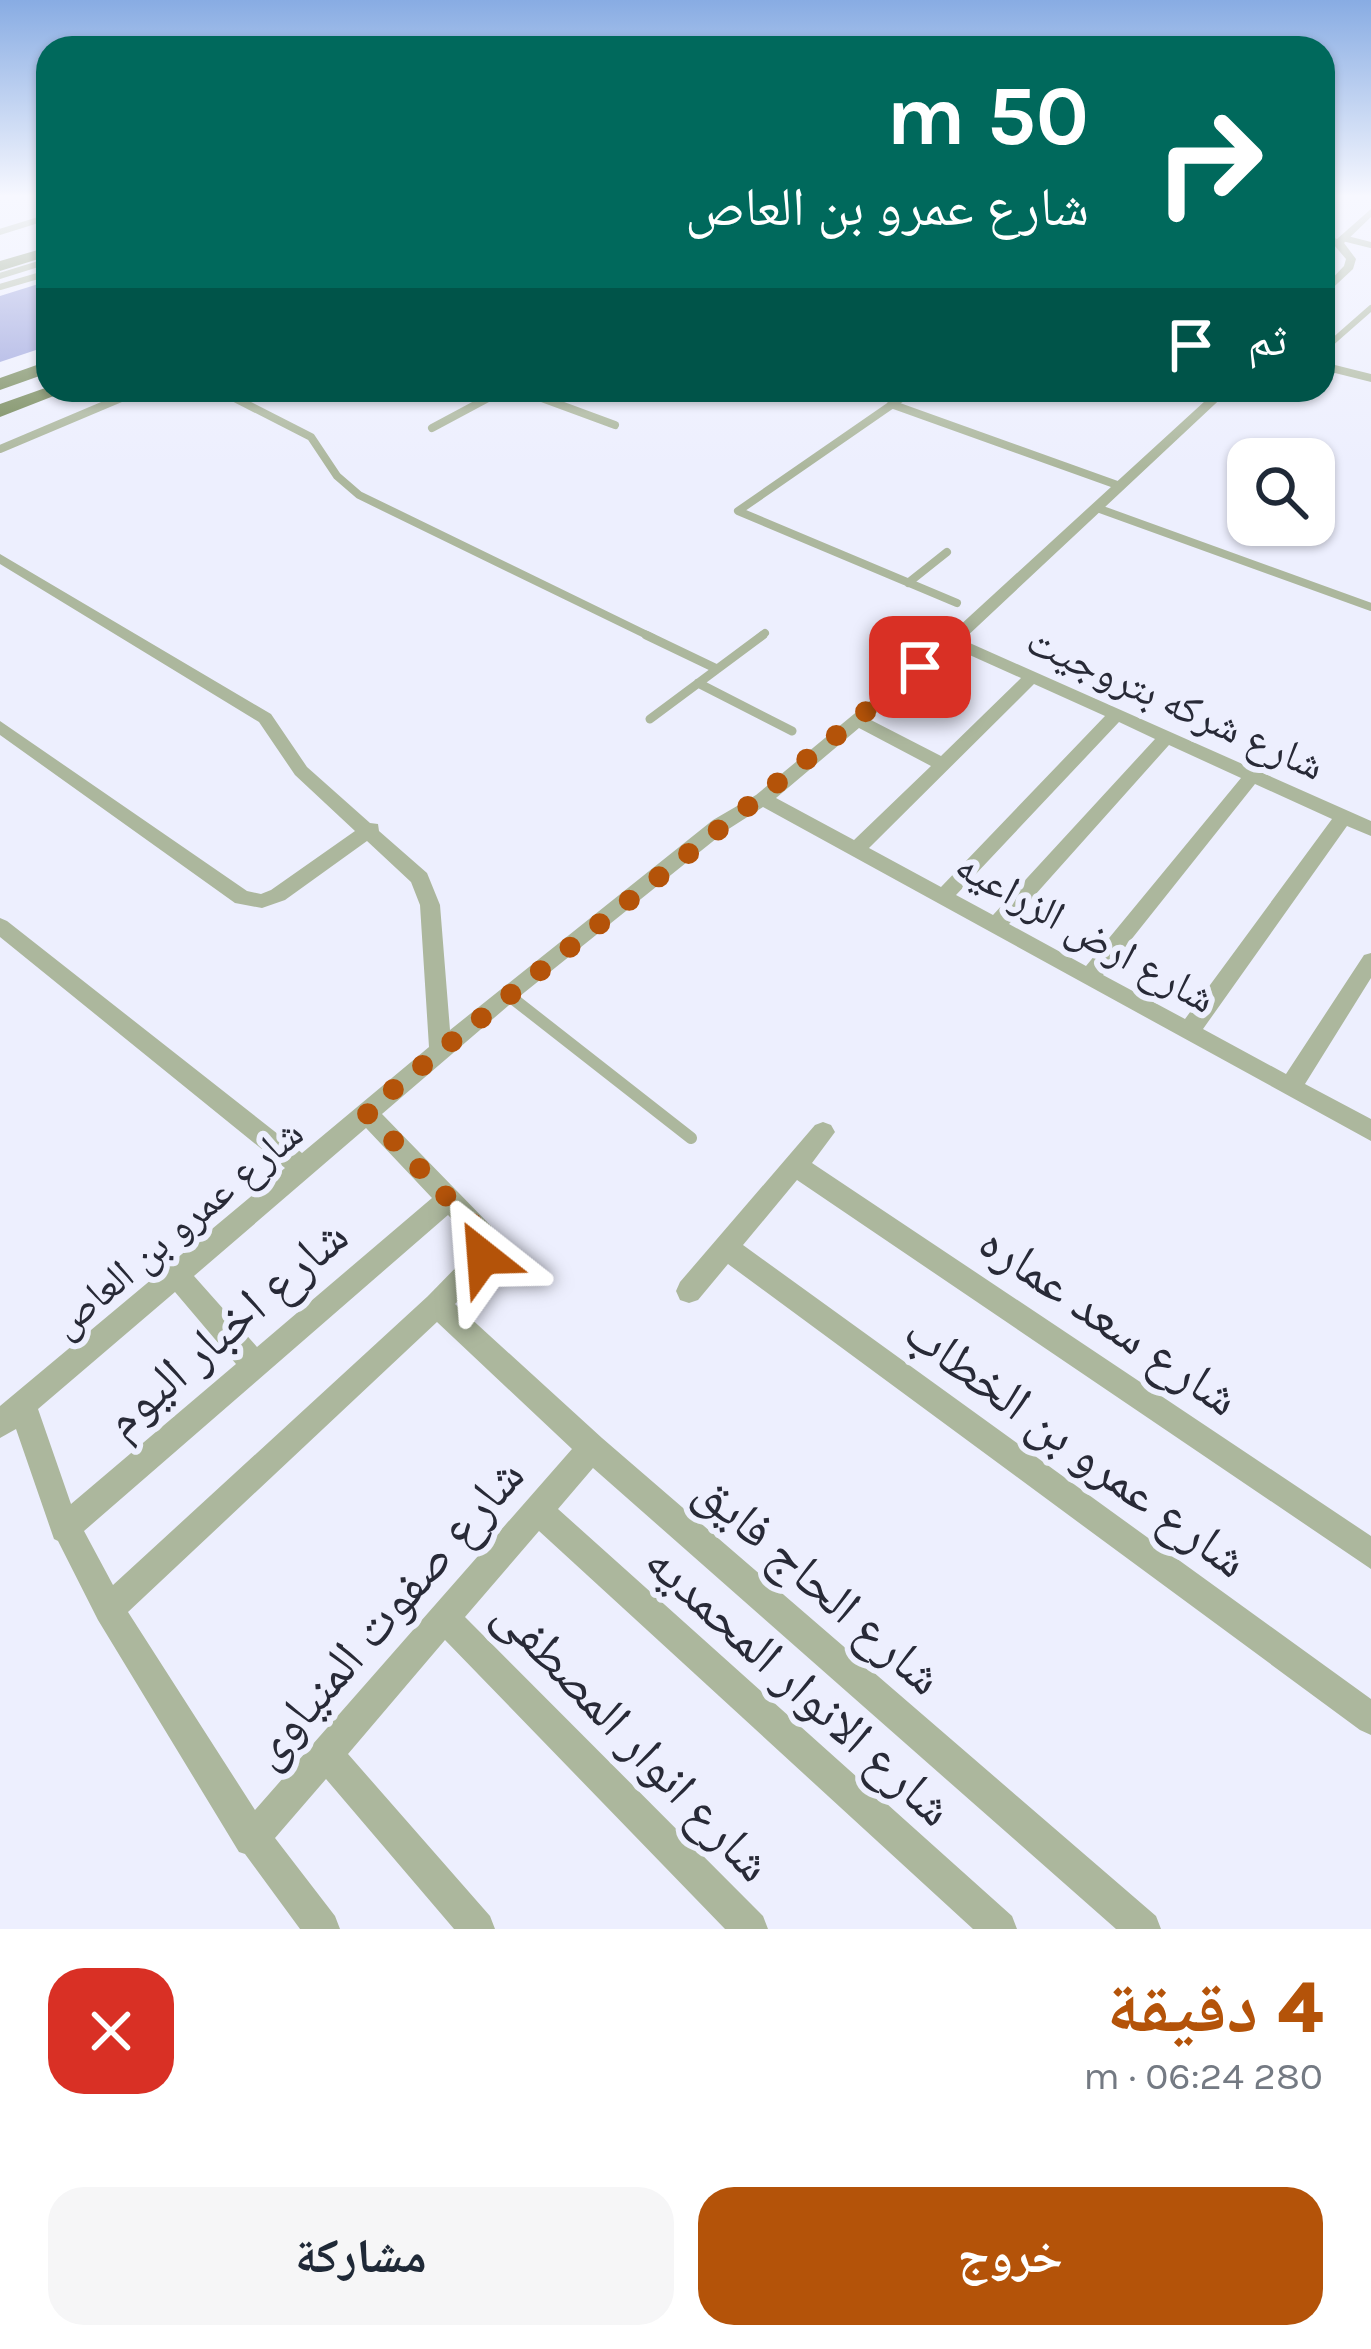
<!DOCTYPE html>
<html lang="ar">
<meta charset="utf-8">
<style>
body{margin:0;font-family:Karla,"Noto Naskh Arabic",sans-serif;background:#f6f6f7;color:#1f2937;direction:rtl;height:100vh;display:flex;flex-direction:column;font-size:45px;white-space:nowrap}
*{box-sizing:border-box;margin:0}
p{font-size:39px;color:#747a83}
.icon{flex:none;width:66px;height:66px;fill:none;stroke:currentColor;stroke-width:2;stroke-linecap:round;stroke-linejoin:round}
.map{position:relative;height:1929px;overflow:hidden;direction:ltr}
.sheet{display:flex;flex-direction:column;background:#fff;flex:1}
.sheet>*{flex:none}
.guide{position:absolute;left:36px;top:36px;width:1299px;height:366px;border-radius:36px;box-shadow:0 3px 9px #0004;direction:rtl;background:#00695c;color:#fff;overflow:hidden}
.tools{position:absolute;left:1227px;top:438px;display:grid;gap:24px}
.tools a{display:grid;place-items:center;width:108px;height:108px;border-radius:24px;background:#fff;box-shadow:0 3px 9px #0004;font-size:60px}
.pin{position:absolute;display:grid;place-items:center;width:102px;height:102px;color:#fff;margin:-51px;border-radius:24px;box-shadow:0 6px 18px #0006}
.me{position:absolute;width:132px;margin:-66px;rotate:332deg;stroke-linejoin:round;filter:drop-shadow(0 0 9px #0008)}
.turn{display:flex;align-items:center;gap:42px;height:252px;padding:0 48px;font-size:54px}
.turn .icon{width:156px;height:156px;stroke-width:2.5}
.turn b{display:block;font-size:84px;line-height:102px}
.then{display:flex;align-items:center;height:114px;padding:0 48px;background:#0003;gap:24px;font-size:45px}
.round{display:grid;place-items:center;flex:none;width:126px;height:126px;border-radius:36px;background:#f6f6f7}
.head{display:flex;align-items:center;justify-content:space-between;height:204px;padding:0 48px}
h1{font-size:72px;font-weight:800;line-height:90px;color:#b45309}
.button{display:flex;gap:24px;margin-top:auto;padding:24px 48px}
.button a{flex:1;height:138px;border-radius:36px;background:#b45309;color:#fff;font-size:48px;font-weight:800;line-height:138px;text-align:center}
.button a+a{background:#f6f6f7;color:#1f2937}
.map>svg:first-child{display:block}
.water{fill:#98a0db}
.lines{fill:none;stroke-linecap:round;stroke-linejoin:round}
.lane-far3{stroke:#acb79d;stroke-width:6}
.lane-far2{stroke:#acb79d;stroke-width:8}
.lane-far1{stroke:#acb79d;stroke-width:9}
.lane{stroke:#acb79d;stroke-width:12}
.street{fill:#acb79d;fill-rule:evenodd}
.secondary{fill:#8b9b74;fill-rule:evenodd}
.primary{fill:#738756;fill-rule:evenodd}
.route{stroke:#b45309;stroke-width:21;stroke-dasharray:0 37.8}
.labels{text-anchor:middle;stroke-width:12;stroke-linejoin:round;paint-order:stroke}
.street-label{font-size:42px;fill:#282a37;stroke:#edeffe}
.near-street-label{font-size:51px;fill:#282a37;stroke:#edeffe}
</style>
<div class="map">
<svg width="1371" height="1929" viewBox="0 0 1371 1929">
<rect width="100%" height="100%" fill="#edeffe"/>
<path class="water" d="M48 281V346L0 362V296Z"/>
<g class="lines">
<path class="lane-far3" d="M1323 203 1330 197
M0 232 48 217
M1343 238 1371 245
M0 276 48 261
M0 287 48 273
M1330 344 1371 308"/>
<path class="lane-far2" d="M219 390 311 437 337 476 359 495 653 638
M520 390 615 425
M913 390 738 511 957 603
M891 404 1120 486
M432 428 503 390
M0 449 140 390
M1097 508 1371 607
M908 583 947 552
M759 638 765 633"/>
<path class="lane-far1" d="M646 635 717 669
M698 683 792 731
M650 719 763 635"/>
<path class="lane" d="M507 994 691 1138"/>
<path class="street" d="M1371 209V217L1344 243 1356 259 1353 269 1323 297V288L1344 266 1346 259 1334 245 1323 240V233L1337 239Z
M1323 362 1371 374V382L1323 370Z
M1217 390H1230L963 640 1371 821V836L1347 826 1203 1029 1286 1074 1364 955 1371 953V978L1305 1084 1371 1119V1141L763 807 727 830 515 1000 382 1114 491 1226C506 1264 479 1279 455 1304L602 1438 1156 1916 1161 1929H1116L593 1468 558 1509 1012 1916 1017 1929H973L539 1531 465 1617 763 1916 768 1929H725L445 1640 348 1754 490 1916 495 1929H454L326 1779 275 1838 335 1916 340 1929H300L245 1854 239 1852 98 1620 58 1541 54 1539 16 1429 0 1438V1406L285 1168 0 937V918L7 921 302 1153 429 1047 420 905 411 882 367 841 285 900 262 908 235 903 0 735V721L247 891 261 894 271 890 355 831 295 775 259 722 0 564V554L271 714 307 767 370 823 378 824 379 831 427 873 440 905 450 1030 713 820 756 795 946 638ZM954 648 1021 678 941 756 869 719ZM1034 684 1105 716 941 887 869 848ZM1119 722 1155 739 993 915 956 895ZM859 728 931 766 854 840 776 798ZM1169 745 1241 778 1086 966 1009 924ZM1255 784 1332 819 1185 1019 1103 975ZM366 1128 432 1198 257 1347 194 1276ZM448 1215 470 1238V1253L428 1296 113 1585 84 1531ZM175 1292 236 1364 71 1504 38 1409ZM437 1322 572 1449 255 1810 128 1612Z
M823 1122 831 1125 835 1132 812 1163 1371 1536V1569L797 1180 743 1245 1371 1699V1735L1360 1730 728 1264 698 1300 689 1303 680 1300 676 1291 680 1282 815 1125Z"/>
<path class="secondary" d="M48 247V256L0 271V261Z"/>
<path class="primary" d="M48 361V373L0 390V378Z
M48 387 69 390 0 417V404Z"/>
</g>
<linearGradient id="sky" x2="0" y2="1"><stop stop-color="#88ace3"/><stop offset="0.42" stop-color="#f7f8ff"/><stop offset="1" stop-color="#f7f8ff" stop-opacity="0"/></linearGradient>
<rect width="1371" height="467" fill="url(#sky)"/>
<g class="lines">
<path class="route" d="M483 1257 482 1234 366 1112C549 960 738 818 920 667"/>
</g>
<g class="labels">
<g class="street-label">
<text transform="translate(1176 702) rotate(24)" y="15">شارع شركه بتروجيت</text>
<text transform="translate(1086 931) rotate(29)" y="15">شارع ارض الزراعيه</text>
<text transform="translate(176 1227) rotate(-40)" y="15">شارع عمرو بن العاص</text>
</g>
<g class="near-street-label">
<text transform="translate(1110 1319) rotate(34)" y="18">شارع سعد عماره</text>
<text transform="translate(225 1327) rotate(-41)" y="18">شارع اخبار اليوم</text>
<text transform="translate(1077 1445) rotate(36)" y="18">شارع عمرو بن الخطاب</text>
<text transform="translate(820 1583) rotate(41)" y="18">شارع الحاج فايق</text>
<text transform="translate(385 1612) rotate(-49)" y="18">شارع صفوت المنياوى</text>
<text transform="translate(800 1684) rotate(42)" y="18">شارع الانوار المحمديه</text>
<text transform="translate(634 1738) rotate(46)" y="18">شارع انوار المصطفى</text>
</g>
</g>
</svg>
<div class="tools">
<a><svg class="icon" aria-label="search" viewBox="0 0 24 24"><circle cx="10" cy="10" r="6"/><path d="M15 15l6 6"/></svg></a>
</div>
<div class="pin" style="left:920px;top:667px;background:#d93025"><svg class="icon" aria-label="arrive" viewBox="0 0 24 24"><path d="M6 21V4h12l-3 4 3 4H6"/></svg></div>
<svg class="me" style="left:483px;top:1257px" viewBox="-20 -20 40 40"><path d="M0-17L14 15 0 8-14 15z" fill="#b45309" stroke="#fff" stroke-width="4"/></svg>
<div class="guide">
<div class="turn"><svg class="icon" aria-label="right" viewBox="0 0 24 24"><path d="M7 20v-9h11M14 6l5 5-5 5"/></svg><div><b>50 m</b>شارع عمرو بن العاص</div></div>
<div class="then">ثم<svg class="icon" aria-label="arrive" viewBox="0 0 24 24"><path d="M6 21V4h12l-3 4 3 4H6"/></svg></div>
</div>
</div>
<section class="sheet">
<div class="head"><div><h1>4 دقيقة</h1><p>280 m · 06:24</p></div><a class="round" style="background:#d93025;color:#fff"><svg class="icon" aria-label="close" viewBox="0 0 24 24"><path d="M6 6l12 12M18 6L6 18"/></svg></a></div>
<div class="button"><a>خروج</a><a>مشاركة</a></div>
</section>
